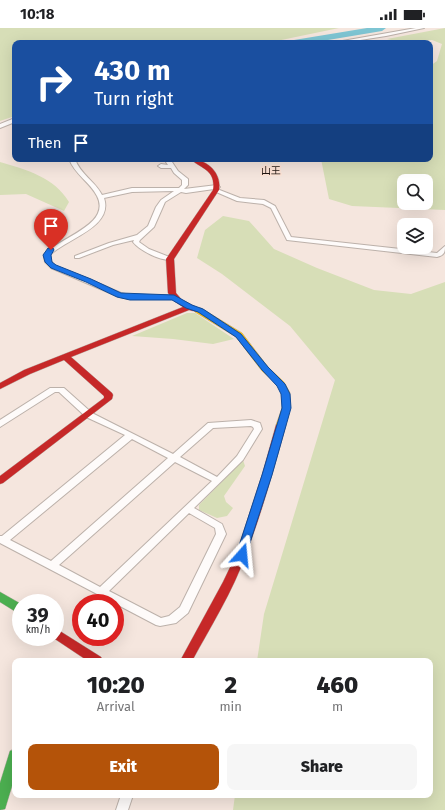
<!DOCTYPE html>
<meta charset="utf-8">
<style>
body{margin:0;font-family:"Fira Sans","Noto Sans JP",sans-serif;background:#f6f6f6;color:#202124;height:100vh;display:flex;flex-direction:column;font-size:15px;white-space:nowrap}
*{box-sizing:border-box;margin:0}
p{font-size:13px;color:#757577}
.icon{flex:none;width:22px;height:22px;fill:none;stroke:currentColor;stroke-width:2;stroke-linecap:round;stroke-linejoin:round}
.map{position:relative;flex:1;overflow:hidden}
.side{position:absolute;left:12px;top:630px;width:421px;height:140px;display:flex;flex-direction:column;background:#fff;border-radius:8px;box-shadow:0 4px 16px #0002}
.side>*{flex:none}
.top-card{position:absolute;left:12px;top:12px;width:421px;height:122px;border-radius:8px;box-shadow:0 4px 16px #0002;background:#1a4fa0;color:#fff;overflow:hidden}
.fabs{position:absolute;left:397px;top:146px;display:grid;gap:8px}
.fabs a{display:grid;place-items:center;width:36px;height:36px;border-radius:8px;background:#fff;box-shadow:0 4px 16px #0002;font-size:20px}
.speed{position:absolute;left:12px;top:566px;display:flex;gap:8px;font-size:20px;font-weight:700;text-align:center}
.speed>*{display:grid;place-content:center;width:52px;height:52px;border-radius:50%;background:#fff;box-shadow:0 4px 16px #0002;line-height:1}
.speed small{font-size:10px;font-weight:400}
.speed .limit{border:6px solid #d22;background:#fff;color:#111}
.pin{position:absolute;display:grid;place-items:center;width:34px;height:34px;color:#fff;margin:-41px -17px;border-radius:50% 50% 50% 0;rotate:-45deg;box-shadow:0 0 4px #0007}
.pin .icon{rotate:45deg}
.me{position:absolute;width:44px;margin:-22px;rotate:18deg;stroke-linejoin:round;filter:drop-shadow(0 0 3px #0008)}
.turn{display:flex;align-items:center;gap:14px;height:84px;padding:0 16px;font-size:18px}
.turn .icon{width:52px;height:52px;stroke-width:2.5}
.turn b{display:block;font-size:28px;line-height:34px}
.then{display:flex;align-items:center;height:38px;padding:0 16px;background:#0003;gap:8px;font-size:15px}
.eta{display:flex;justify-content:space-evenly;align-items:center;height:68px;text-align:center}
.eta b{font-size:24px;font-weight:800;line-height:28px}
.action{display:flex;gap:8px;margin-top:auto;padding:8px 16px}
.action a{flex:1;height:46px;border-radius:8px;background:#b45309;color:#fff;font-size:16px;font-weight:800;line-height:46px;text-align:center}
.action a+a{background:#f6f6f6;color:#202124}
.status{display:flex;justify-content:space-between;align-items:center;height:28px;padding:0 20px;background:#fff;direction:ltr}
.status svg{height:11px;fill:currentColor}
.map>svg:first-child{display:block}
.green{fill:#d7deb7;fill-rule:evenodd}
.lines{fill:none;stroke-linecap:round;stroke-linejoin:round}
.river{fill:#7ec5d3;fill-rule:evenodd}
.street-casing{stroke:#bcb1aa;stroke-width:2}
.fast-casing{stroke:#bcb1aa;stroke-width:1}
.slow-casing{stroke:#bcb1aa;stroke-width:1}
.jam-casing{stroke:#bcb1aa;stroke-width:1}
.street{fill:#fefbfa;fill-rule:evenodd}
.fast{fill:#4caf50;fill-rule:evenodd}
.slow{fill:#ffc107;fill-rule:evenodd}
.jam{fill:#c62828;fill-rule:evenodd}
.route{fill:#1a73e8;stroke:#114b97}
.labels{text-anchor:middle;stroke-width:3;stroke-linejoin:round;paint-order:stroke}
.far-neighbourhood-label{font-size:10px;fill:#1f1510;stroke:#fee3d5}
</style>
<div class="status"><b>10:18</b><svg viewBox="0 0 49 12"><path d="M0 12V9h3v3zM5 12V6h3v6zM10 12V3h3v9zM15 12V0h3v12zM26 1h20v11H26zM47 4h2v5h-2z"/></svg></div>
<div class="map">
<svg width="445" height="782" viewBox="0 0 445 782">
<rect width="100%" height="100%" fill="#f5e6de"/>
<path class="green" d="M0 0H339L267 15H15V88L0 93Z
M445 0V182L352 178 329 171 321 131H430V38L437 33 442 16 432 12 400 14 387 11ZM404 153H426V175H404Z
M0 134C27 142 54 149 69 174L64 183 26 166 0 167Z
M223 188 249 193 274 221 317 240 374 262 411 266 445 254V782H233L235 767H430V633H257L264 586 335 352 290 298 222 246 197 230 205 202Z
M187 285H195L234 311 213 316 173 311 132 308Z
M243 432 245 438 224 468 226 474 233 480 227 488 217 490 199 482V477Z"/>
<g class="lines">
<path class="river" d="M367 0H386L382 3 310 15H289L294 12Z"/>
<defs>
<path id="street" d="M416 0H424L386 8 341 15H331Z
M15 90V94L0 100V96Z
M69 131H75C80 146 95 153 102 167L132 160H179L182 157V152L174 145 171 140H161L158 138 161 136 168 137 164 131H170L178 143 188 151V157L184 161 217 157 220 159 217 161 240 170 264 172 275 178 291 209 437 225 445 218C445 225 444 227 437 229L287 212 271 180 263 176 237 173 214 163V161L186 165 181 164 165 174 154 199 140 212 139 214 149 221 172 230V232C161 233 140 223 133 214L134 212 113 217 79 230H75V228L109 215 137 207 148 198 156 179 161 172 174 163 132 164 104 170C114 199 66 211 50 227L51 233 55 238 91 252 121 265 130 267H174L177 269 174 271H130L119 269 51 240 45 234 44 227C59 209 112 197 97 168 90 154 75 147 69 131Z
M50 360H64L92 385 173 426 208 395 251 392 260 395 262 401 243 432 194 480 222 496 226 506 188 585 176 595 160 598 156 597 0 515V508H2L125 407 86 389 59 364H55L0 399V392ZM251 398 253 399 254 401 237 428 217 449 180 429 213 400ZM132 411 168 430 51 533 10 512ZM175 434 212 453 100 559 59 537ZM189 485 215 500 216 506 180 579 169 588 161 590 109 563Z
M121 767H133L128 782H116Z"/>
<path id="fast" d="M0 564 21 576V587L0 574Z
M15 721V748L5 781 0 782V755L10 723Z"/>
<path id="slow" d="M195 280H201L242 305 268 339 284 354 290 365V380L284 399 281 400 276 397 282 380V365L278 357 262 343 236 309 195 284 194 282Z"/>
<path id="jam" d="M190 131C207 131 222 145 219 162L174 231 176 265 182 272 202 282 198 284 189 282 71 329 112 365 113 367 112 371 3 455 0 456V448L104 370V368L64 332 30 346 0 361V355L24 342 183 279 174 273 168 265 166 231 213 162C216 142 202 141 190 131Z
M281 394 286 397C274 440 262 484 246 526 233 563 211 598 192 633H180L223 554 236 527 262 447 276 397Z
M55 600 101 629 103 633H88L52 609H55Z"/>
</defs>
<use href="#street" class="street-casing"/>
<use href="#fast" class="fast-casing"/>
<use href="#slow" class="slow-casing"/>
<use href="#jam" class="jam-casing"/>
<use href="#street" class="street"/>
<use href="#fast" class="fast"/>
<use href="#slow" class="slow"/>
<use href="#jam" class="jam"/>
</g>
<path class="route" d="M48 220H53L54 222 51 227 52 234 56 237 91 251 121 265 174 267 192 277 203 281 241 306 268 339 285 356 290 366 291 380 272 447 245 530H238L236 527 262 447 282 380 281 366 277 358 262 342 236 309 198 284 186 280 172 272H130L117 269 86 254 51 240 45 234 43 227Z"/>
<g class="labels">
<g class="far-neighbourhood-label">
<text x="271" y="146">山王</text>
</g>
</g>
</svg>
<div class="fabs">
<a><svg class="icon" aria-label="search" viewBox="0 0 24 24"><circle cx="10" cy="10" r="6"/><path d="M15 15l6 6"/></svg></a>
<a><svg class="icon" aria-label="layers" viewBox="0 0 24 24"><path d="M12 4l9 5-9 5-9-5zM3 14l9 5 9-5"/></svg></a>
</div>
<div class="speed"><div>39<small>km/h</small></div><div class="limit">40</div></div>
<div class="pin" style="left:51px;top:222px;background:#d93025"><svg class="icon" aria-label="arrive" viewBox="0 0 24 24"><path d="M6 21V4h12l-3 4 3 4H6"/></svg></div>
<svg class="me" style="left:242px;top:527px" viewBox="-20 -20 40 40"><path d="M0-17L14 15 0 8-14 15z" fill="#1a73e8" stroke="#fff" stroke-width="4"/></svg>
<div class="top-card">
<div class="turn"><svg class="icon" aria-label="right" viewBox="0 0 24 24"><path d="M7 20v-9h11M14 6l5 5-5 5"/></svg><div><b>430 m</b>Turn right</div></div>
<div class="then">Then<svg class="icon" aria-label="arrive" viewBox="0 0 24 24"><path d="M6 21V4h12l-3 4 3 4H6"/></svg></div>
</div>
<section class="side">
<div class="eta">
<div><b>10:20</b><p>Arrival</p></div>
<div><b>2</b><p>min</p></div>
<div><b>460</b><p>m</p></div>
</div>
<div class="action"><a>Exit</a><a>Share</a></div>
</section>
</div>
